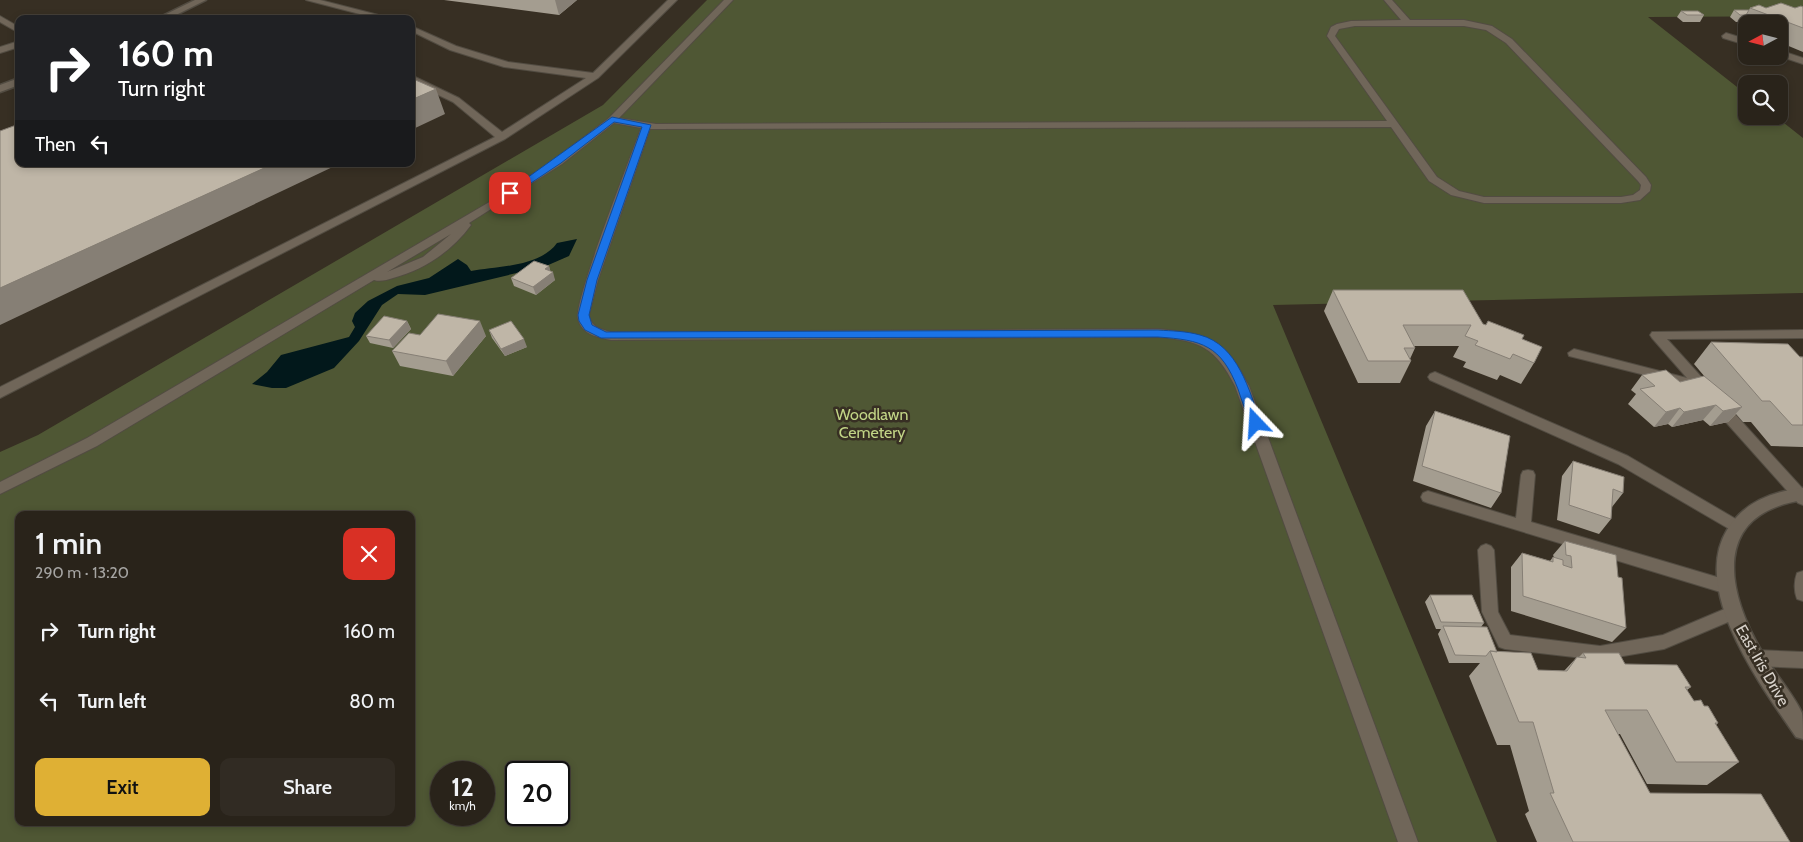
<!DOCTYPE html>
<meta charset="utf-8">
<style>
body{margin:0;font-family:Cabin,sans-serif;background:#312b23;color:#f1f3f6;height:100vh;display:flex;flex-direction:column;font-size:19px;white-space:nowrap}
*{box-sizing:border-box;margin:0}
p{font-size:16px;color:#a5a4a2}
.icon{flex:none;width:28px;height:28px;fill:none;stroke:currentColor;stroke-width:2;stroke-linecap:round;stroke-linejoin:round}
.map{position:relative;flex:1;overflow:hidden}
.sheet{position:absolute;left:15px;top:511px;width:400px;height:315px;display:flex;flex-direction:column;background:#29231a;border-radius:10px;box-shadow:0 2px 8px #0003,0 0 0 1px #454039}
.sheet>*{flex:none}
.top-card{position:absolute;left:15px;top:15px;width:400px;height:152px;border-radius:10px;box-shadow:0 2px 8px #0003,0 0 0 1px #454039;background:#202124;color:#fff;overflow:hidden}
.needle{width:32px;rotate:263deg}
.fabs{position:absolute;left:1738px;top:15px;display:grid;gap:10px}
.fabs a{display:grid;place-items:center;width:50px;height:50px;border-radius:10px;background:#29231a;box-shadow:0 2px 8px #0003,0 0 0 1px #454039;font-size:25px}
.speed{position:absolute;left:430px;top:761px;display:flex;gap:10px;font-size:25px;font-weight:700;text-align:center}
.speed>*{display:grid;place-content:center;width:65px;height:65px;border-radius:50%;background:#29231a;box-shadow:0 2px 8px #0003,0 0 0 1px #454039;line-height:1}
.speed small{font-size:12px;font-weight:400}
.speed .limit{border:2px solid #111;border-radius:8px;background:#fff;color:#111}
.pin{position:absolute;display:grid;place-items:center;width:42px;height:42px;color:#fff;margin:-21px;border-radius:10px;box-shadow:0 2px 8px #0006}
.me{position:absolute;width:55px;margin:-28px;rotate:340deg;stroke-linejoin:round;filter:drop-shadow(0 0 4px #0008)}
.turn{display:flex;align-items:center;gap:18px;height:105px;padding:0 20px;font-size:22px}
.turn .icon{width:65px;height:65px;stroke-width:2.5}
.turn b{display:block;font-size:35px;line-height:42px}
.then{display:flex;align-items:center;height:48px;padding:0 20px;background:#0003;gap:10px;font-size:19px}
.round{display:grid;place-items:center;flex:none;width:52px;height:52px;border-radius:10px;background:#312b23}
.head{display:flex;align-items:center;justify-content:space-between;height:85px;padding:0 20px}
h1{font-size:30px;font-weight:600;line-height:38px}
.primary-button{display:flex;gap:10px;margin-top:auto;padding:10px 20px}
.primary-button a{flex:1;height:58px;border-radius:10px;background:#dfb034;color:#111;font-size:20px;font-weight:600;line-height:58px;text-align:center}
.primary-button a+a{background:#312b23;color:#f1f3f6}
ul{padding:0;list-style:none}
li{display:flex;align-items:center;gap:15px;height:70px;padding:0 20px}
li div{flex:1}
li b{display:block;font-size:19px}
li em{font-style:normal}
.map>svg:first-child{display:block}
.green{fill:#4f5734;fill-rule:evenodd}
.water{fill:#02181b}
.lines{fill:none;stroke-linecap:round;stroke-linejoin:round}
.service-casing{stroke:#524c42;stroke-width:2}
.minor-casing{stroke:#524c42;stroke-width:3}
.service{fill:#706659;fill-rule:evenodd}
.minor{fill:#706659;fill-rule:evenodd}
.wall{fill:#a49d90}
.shaded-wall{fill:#867f75}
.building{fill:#bfb6a7;stroke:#867f75}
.route{fill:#1a73e8;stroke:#114b97}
.labels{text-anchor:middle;stroke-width:5;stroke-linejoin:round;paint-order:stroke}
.park-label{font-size:16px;fill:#c2d586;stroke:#372f23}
.street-label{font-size:16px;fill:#d9d3cc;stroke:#372f23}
</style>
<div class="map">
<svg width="1803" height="842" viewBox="0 0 1803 842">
<rect width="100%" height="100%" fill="#372f23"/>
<path class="green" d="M707 0H1803V16L1648 17 1746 94V116H1775L1803 138V293L1273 305 1497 842H0V452L38 435 603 105ZM19 515H411V822H19ZM441 772H484V815H441ZM516 772H559V815H516Z"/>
<path class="water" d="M577 239 569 256 546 266 425 295 398 294 382 305 359 341 334 368 286 388H272L252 384 267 372 281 355 349 337 355 327 352 321 355 313 368 301 397 286 429 278 458 259 467 265 471 271C498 266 540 267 557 243Z"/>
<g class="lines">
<defs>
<path id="service" d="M306 0H320L394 19H379Z
M668 0H677L598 78 505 139 0 398V387L495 137 453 102 411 82V75L459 98 502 132 586 78 504 67 450 50 411 31V26L456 46 508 62 593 73Z
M724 0H733L619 118 656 124 1387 121 1327 36 1331 27 1337 24 1351 21 1401 20 1384 0H1392L1410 20H1464L1492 26 1512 39 1646 177 1651 185 1650 191 1640 200 1621 203H1484L1451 195 1429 181 1391 127 650 129 598 280 589 315C591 327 600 329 611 332L1158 329C1210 334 1224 339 1249 386L1418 842H1398L1235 386C1215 347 1201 341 1158 337L611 340C598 337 582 335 578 319 573 303 632 154 641 128L614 123 562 164 469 223 471 225C452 251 424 270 393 278 387 280 380 282 374 280L97 446 0 494V482L87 438 498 197 554 160 609 118ZM1355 26H1464L1486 30 1506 43 1638 181 1641 185 1640 190 1633 195 1621 197H1484L1459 191 1437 177 1335 36 1339 29ZM451 234 423 257 387 272Z
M0 16 19 27V33L0 22Z
M1726 33 1746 39V45L1723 38 1722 36Z
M19 41V47L0 53V47Z
M1779 50 1803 58V64L1779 56Z
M1803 330V338L1667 339 1803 489V505L1798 503 1699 392 1665 380 1569 356 1568 353 1574 349 1687 378 1652 338 1650 335 1652 332Z
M1435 372 1628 456 1741 522 1744 526 1741 530 1736 532 1731 530 1618 464 1430 380 1428 377 1430 374Z
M1528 470 1533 471 1535 475 1531 522 1727 580 1733 582 1735 587 1733 592 1727 594 1428 503 1423 501 1421 497 1423 493 1428 491 1516 518 1521 475 1523 471Z
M1486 544 1491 546 1494 550 1498 612 1510 635 1600 646 1663 635 1734 605 1740 607 1742 612 1740 617 1664 649 1600 660 1505 649 1499 647 1482 612 1478 550 1481 546Z
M1803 571V601L1797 599C1794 591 1794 581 1797 573Z
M1756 650 1803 652V668L1756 666 1750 663 1748 658 1750 653Z"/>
<path id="minor" d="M195 0H206L168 19H156Z
M19 78V85L0 92V85Z
M1803 488V500C1711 514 1726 590 1762 652 1773 671 1794 695 1802 713 1803 719 1803 732 1803 739L1796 737C1762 687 1690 591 1727 530 1744 502 1771 492 1803 488Z"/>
</defs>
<use href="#service" class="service-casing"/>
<use href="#minor" class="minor-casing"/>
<use href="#service" class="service"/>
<use href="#minor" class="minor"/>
</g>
<path class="wall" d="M444 0H577L559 15Z
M1803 7V52L1779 42V24H1746V29L1739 26 1742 22H1736L1730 17 1734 10H1749L1750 8H1795Z
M1681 11 1704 15 1700 22H1683L1677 17Z
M549 266 550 271 555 280 536 295 514 286 511 278Z
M1333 290 1483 324 1522 339 1534 363 1521 384 1500 375 1497 380 1463 367 1466 362 1453 357 1459 346H1414L1415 348 1410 359 1411 361 1400 383H1358L1324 311Z
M407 321 411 329 393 348 370 343 366 336Z
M489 330 527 347 505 356 492 338Z
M420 335 486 336 453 376 400 366 392 351Z
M1711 342 1803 357V447L1771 446 1751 422H1743L1736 414 1728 422 1710 426 1703 420 1672 427 1668 424 1654 427 1628 404 1636 394 1631 390 1642 375 1680 382 1705 377 1694 364Z
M1435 411 1501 493 1491 508 1413 481 1426 426Z
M1573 461 1623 493 1612 507 1611 519 1599 534 1557 520 1562 476Z
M1565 541 1618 577 1626 628 1612 642 1511 611V567L1522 553 1550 561 1553 557H1554L1553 555Z
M1430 595 1484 623 1481 627 1497 652 1538 670 1564 671 1577 657H1579L1583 653 1625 664 1691 687 1687 690 1694 701 1704 706 1718 723 1716 725 1739 762 1707 785 1647 784 1620 734H1618L1650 793 1790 842H1537L1525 814 1529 811 1510 745H1497L1469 676 1480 663H1449L1438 634 1441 629H1436L1425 602Z"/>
<path class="shaded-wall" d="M555 0H577L559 15Z
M436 89 445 114 411 130V100Z
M273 164H339L0 325V288Z
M549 266 551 274 553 272 555 280 536 295 533 287 545 269Z
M407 321 411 329 393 348 389 340Z
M480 321 486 336 453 376 446 361Z
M524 339 527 347 505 356 501 349Z
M1716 405 1703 420 1672 427 1684 412Z
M1742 407 1728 422 1710 426 1723 411Z
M1680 408 1668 424 1654 427 1666 412Z"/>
<path class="building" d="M1781 3 1795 8 1801 6 1803 7V28L1750 8 1759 5 1766 8Z
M1734 10H1749L1746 15H1740Z
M1681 11H1698L1704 15H1687Z
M411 78 436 89 411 100Z
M19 124V164H273L0 288V131Z
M534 261 549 266 545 269 553 272 533 287 511 278Z
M1333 290H1463L1483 324 1486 325 1488 321 1524 335 1522 339 1542 347 1534 363 1513 354 1510 359 1475 345 1478 341 1465 336 1471 325H1403L1415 348H1404L1411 361H1368Z
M438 314 480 321 446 361 392 351 409 333 420 335Z
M384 316 407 321 389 340 366 336Z
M511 321 524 339 501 349 489 330Z
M1711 342 1788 344 1800 357H1803V425H1792L1770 401H1762Z
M1666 370 1680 382 1704 376 1742 407 1723 411 1716 405 1684 412 1680 408 1666 412 1640 389 1655 386 1642 375Z
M1435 411 1510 436 1501 493 1422 466Z
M1573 461 1624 477 1623 493 1613 489 1611 519 1569 505Z
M1565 541 1616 555 1618 577 1622 578 1626 628 1523 596 1522 553 1553 562V557L1563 560V565L1572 568 1571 556 1566 555Z
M1430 595H1472L1484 623 1441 622Z
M1443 626 1487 627 1497 652 1490 651 1486 656 1455 655Z
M1490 651 1531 653 1538 670 1567 671 1577 657 1586 658 1583 653H1619L1625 664 1677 665 1691 687H1685L1694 701 1701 700 1704 706H1708L1718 723H1715L1739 762H1676L1647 710H1605L1650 793 1761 794 1790 842H1573L1550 793H1554L1533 722H1519Z"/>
<path class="route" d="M612 117 651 125 597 280 589 315 592 325 606 332 1158 330C1172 331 1186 331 1200 335 1238 345 1249 390 1261 423L1260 426H1252C1246 414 1242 401 1238 389 1221 345 1202 340 1158 337L601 338 585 330 579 321 578 315 587 280 642 127 614 122 561 163 513 195 506 193Z"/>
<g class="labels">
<g class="park-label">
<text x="872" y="420">Woodlawn<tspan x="872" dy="18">Cemetery</tspan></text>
</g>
<g class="street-label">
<text transform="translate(1763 665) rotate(60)" y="6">East Iris Drive</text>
</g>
</g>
</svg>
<div class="fabs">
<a><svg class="needle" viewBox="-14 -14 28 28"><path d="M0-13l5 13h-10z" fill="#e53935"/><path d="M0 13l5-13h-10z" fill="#a5a4a2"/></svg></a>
<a><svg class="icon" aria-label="search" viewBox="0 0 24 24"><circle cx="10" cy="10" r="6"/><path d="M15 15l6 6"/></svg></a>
</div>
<div class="speed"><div>12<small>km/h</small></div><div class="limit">20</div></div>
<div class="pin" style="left:510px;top:193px;background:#d93025"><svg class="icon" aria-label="arrive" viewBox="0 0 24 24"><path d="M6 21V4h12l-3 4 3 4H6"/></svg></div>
<svg class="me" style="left:1256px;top:423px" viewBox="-20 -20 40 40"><path d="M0-17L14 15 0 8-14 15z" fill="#1a73e8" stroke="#fff" stroke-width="4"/></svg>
<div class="top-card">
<div class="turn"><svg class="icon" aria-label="right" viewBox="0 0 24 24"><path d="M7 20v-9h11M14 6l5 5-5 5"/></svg><div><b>160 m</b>Turn right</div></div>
<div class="then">Then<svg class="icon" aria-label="left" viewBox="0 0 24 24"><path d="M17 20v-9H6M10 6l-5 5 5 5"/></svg></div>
</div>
<section class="sheet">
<div class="head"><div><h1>1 min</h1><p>290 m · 13:20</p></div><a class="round" style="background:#d93025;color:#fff"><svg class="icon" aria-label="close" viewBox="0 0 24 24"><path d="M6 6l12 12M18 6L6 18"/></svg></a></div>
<ul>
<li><svg class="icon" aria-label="right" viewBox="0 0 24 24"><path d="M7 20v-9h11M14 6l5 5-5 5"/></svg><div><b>Turn right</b></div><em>160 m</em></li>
<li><svg class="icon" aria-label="left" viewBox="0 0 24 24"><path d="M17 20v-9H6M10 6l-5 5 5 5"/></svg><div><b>Turn left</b></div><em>80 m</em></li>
</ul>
<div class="primary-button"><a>Exit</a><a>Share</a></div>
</section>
</div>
